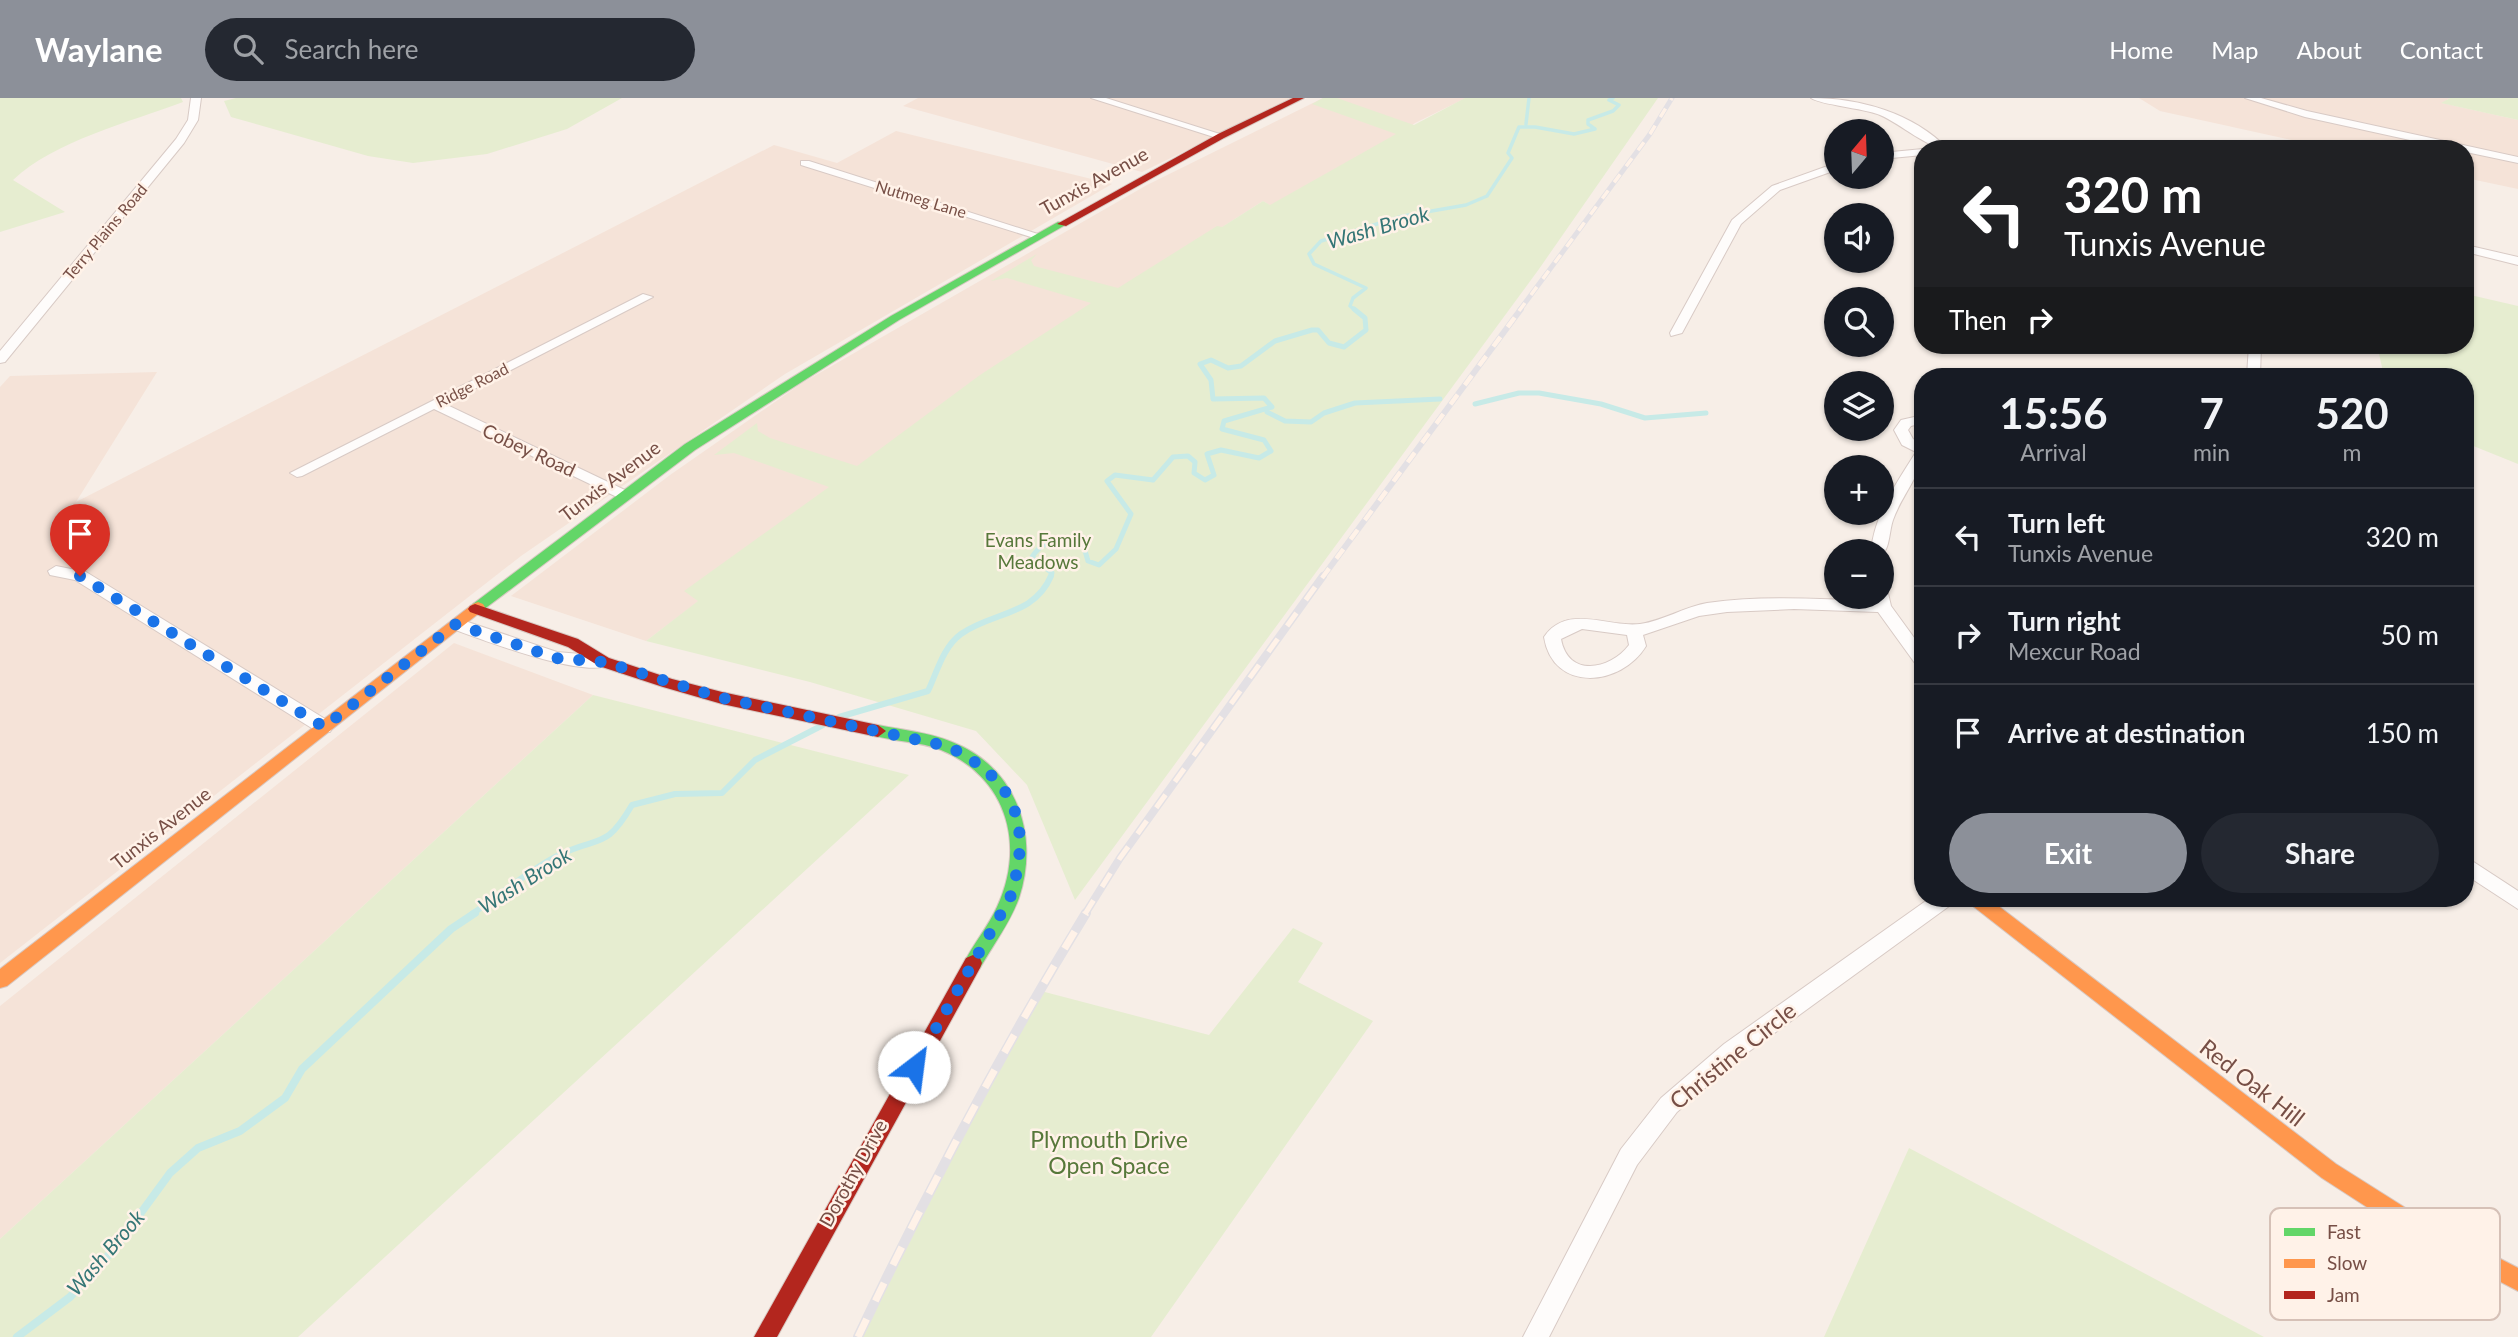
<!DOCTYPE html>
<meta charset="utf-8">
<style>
body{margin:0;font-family:Lato,sans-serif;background:#242831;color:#f1f3f6;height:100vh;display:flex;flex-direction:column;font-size:26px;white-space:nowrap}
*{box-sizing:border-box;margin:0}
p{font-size:23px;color:#9ea1a6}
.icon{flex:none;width:38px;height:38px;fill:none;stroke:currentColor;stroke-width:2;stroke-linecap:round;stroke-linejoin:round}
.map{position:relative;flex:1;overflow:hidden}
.drawer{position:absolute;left:1914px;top:270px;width:560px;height:539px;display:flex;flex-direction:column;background:#171b24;border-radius:28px;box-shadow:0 2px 5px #0004}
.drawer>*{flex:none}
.hud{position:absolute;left:1914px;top:42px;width:560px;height:214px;border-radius:28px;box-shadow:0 2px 5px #0004;background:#202124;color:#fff;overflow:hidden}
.needle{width:46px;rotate:19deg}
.fabs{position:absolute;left:1824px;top:21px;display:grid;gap:14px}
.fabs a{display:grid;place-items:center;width:70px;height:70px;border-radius:50%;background:#171b24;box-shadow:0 2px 5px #0004;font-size:35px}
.pin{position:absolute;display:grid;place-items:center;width:60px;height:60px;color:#fff;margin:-72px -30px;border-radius:50% 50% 50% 0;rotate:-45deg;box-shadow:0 0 7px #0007}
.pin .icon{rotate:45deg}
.me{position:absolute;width:77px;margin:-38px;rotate:30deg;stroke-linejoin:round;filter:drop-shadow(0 0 5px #0008)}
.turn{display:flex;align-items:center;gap:24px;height:147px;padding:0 35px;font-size:32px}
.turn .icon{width:91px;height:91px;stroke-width:2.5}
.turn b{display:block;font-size:49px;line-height:60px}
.then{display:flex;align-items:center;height:66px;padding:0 35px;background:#0003;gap:14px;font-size:26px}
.eta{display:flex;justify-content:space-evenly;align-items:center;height:119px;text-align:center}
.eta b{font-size:42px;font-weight:700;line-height:49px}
.button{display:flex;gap:14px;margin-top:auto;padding:14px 35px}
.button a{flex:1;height:80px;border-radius:42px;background:#8c9099;color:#fff;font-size:28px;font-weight:700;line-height:80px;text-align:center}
.button a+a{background:#242831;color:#f1f3f6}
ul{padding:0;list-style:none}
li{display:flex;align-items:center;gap:21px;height:98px;padding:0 35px;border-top:2px solid #363941}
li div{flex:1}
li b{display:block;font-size:26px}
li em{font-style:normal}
header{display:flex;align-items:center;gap:42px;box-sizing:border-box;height:98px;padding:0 35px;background:#8c9099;color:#fff}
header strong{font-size:33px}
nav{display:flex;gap:38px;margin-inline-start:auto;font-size:24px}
.search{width:490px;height:63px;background:#242831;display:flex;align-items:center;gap:18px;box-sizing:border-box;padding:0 24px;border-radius:38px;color:#9ea1a6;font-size:26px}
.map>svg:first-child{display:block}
.residential{fill:#f5e3d8}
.green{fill:#e6edd0}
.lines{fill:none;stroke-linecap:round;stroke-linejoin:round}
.stream-far3{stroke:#c7eae7;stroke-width:3.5}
.stream-far2{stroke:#c7eae7;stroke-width:5}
.stream-far1{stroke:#c7eae7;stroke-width:6}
.stream{stroke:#c7eae7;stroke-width:8}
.street-casing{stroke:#d8cac5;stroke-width:2}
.fast-casing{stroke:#d8c9c3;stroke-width:2}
.slow-casing{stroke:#d8c9c3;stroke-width:2}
.jam-casing{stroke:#d8c9c3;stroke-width:2}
.street{fill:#fefcfb;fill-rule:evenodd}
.fast{fill:#63d668;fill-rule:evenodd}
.slow{fill:#ff974d;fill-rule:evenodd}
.jam{fill:#b3261e;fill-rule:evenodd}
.rail-far3-casing{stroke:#e3e0e4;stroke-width:5}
.rail-far2-casing{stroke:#e3e0e4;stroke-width:6}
.rail-far1-casing{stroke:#e3e0e4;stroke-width:8}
.rail-casing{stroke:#e3e0e4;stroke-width:10}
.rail-far3{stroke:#fff2e8;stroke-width:3.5;stroke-dasharray:10;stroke-linecap:butt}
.rail-far2{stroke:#fff2e8;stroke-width:4.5;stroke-dasharray:12;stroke-linecap:butt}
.rail-far1{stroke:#fff2e8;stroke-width:5;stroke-dasharray:16;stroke-linecap:butt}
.rail{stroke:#fff2e8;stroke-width:7;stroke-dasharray:20;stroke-linecap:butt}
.route{stroke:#1a73e8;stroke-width:12;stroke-dasharray:0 21.6}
.labels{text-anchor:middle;stroke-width:5;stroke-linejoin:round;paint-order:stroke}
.far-street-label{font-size:16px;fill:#774f46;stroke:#fff2e8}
.street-label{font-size:19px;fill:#774f46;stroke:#fff2e8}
.park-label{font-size:19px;fill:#57783a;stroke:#fff2e8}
.water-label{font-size:21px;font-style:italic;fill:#357676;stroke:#fff2e8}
.near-street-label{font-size:23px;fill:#774f46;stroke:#fff2e8}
.near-park-label{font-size:23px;fill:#57783a;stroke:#fff2e8}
.key{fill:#fff2e8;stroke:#d6c1b7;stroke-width:2}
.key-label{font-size:19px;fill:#774f46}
</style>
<header>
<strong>Waylane</strong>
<div class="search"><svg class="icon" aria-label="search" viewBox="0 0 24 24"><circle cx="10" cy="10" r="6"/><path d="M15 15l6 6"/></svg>Search here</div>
<nav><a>Home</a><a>Map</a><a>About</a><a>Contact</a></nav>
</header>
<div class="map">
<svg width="2518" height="1239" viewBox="0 0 2518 1239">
<rect width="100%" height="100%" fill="#f7eee7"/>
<path class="residential" d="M918 0H1294L1142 74 903 8Z
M1323 0H1466L1415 25 1287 118 1263 103 1033 250 646 543 511 498 670 377 802 285 1147 87Z
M2139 0H2450L2442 5 2518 22V91L2466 80V51H2332L2160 13Z
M896 33 1112 86 785 276 521 458 0 865V289L10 278 157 274 76 404 774 47 837 65Z
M454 545 593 597 0 1141V908Z"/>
<path class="green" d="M0 0H181L183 4C130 24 54 43 13 82L65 114 0 134Z
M236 0H622L567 31 487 56 413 65 368 58 231 19 224 3Z
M1323 0H1337L1414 27 1465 0H1658L1539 171 1075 802 1027 687 976 633 810 584 646 543 698 503 684 493 829 389 734 355 714 357 757 325 758 333 770 340 857 368 980 277 1091 205 1007 180 991 183 1037 156 1031 162 1034 168 1118 190 1217 128 1222 129 1263 103 1270 107 1396 36 1312 6Z
M2450 0H2518V22L2441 5Z
M2466 196 2518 208V366L2466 345V278H2384L2377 247H2466Z
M593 597 909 677 298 1239H0V1141Z
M1293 830 1323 845 1298 884 1373 923 1151 1239H858L959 1034 1041 893 1209 937Z
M1909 1050 2264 1239H1824Z"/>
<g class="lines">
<path class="stream-far3" d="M1526 26 1529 0
M1356 213 1350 208 1353 200 1366 190 1314 166 1309 156 1321 143 1403 118 1466 107 1487 98 1512 60 1508 55 1519 29H1535L1574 36 1595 31 1588 26V22L1613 13 1619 7 1609 2 1613 0"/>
<path class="stream-far2" d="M1475 306 1519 295H1539L1601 306 1645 320 1706 315
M1267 314 1285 323 1311 324 1324 315 1355 305 1440 301
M1050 480 1052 475 1032 459C1044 440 1063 439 1083 446L1088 463 1099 467 1116 451 1131 416 1107 383 1115 377 1153 382 1173 359 1188 358 1195 364 1194 375 1205 382 1214 377 1207 356 1221 352 1259 360 1271 353 1264 342 1222 331 1224 323 1272 309 1264 300 1213 301 1211 282 1200 266 1211 262 1228 270 1241 268 1275 243 1312 232H1318L1329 245 1344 249 1366 232 1365 220 1354 211"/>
<path class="stream-far1" d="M839 619 928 593C937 574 943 549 961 536 992 514 1034 518 1051 478
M472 816C500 797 529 772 559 757 600 737 605 753 632 707L675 696 722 695 755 662 823 627"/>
<path class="stream" d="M17 1239 70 1199 116 1149 170 1075 198 1050 240 1033 285 1000 302 971 451 831 475 815"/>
<defs>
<path id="street" d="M191 0H201L198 22 184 45 5 264 0 265V253L176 41 188 22Z
M1091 0H1106L1226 38 1217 40Z
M1811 0C1860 0 1913 15 1948 51 1928 51 1901 26 1880 17 1863 10 1821 7 1811 0Z
M2245 0H2261L2307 13 2518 59V65L2466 54V51H2451L2305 19Z
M1923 51V57L1881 61V55Z
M801 63H809L1044 138 1034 140 801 67Z
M1836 65V72L1780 92 1741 126 1682 235 1671 238 1670 235 1732 122 1772 88Z
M2466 147 2518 159V167L2466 154Z
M643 196 653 199 445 306 629 394V400H619L434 311 302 378 297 379 290 375Z
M2249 247H2261L2260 278H2247Z
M1923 317V325L1911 328 1908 332 1913 341 1923 347C1923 377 1903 394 1893 422 1889 433 1890 452 1881 457V453H1871C1875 415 1896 386 1916 354L1902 347 1894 332 1901 322Z
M56 468 86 474 330 624 333 629 330 634H318L75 482 50 477 48 473Z
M1881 490 1887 491 1891 508 1923 552V570L1917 568 1878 514 1794 511 1727 514 1699 518 1643 537 1646 548C1621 589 1553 595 1544 539 1567 505 1608 530 1640 526 1663 523 1684 509 1707 505 1762 497 1819 501 1874 503V499H1881ZM1582 531 1627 537 1629 547C1610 572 1568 580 1561 541Z
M456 520 557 554 604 558 612 564C596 586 475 539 450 530L448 526Z
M2466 759 2518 793V811L2466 777Z
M1930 800H1955L1952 806 1740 960 1677 1014 1637 1067 1549 1239H1523L1621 1051 1661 1000 1724 946Z"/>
<path id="fast" d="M1058 124 1067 126 899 222 695 352 483 512H473L471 509 473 506 685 346 891 218Z
M878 627C902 632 928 634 952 644 1016 669 1040 736 1019 800 1010 825 993 847 980 870L973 873 966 870 964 865C973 846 988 829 997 809 1026 747 1007 679 941 652 919 643 895 644 872 637L870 633Z"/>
<path id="slow" d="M478 504 483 506 485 509 483 512 7 888 0 890V871L473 506Z
M1966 800H1988L2336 1066 2423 1121 2518 1170V1193L2407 1135 2322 1080 1969 805Z"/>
<path id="jam" d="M1293 0H1304L1224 40 1066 128 1057 126 1218 36Z
M475 506 578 541 609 560 672 581 722 594 878 627 886 633 878 639 722 606 663 589 599 568 568 549 470 514 468 511 470 508Z
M973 857 980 860 982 865 980 870 777 1239H754L966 860Z"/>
</defs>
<use href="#street" class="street-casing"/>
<use href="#fast" class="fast-casing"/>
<use href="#slow" class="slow-casing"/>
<use href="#jam" class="jam-casing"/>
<use href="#street" class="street"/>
<use href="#fast" class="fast"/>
<use href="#slow" class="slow"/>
<use href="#jam" class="jam"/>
<defs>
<path id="rail-far3" d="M1519 213 1650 36 1672 0"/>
<path id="rail-far2" d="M1322 480 1521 211"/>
<path id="rail-far1" d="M1085 816 1120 760 1323 478"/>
<path id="rail" d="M858 1239C927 1094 1002 952 1086 815"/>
</defs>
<use href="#rail-far3" class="rail-far3-casing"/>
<use href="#rail-far2" class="rail-far2-casing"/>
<use href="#rail-far1" class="rail-far1-casing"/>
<use href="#rail" class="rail-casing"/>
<use href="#rail-far3" class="rail-far3"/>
<use href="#rail-far2" class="rail-far2"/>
<use href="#rail-far1" class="rail-far1"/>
<use href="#rail" class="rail"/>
</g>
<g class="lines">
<path class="route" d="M80 478 324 629 456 526 556 560 604 564 722 600 947 648C1017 682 1033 727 1010 800L914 969"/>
</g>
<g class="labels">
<g class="far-street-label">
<text transform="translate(921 101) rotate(17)" y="6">Nutmeg Lane</text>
<text transform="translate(105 134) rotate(-50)" y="6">Terry Plains Road</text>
<text transform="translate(472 287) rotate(-27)" y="6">Ridge Road</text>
</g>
<g class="street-label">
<text transform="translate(1094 83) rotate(-29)" y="7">Tunxis Avenue</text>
<text transform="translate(529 352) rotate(25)" y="7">Cobey Road</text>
<text transform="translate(610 383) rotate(-37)" y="7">Tunxis Avenue</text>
<text transform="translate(161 730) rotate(-38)" y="7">Tunxis Avenue</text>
<text transform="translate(853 1075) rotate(-61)" y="7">Dorothy Drive</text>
</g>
<g class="park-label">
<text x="1038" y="449">Evans Family<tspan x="1038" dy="22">Meadows</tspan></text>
</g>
<g class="water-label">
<text transform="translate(1378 130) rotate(-16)" y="7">Wash Brook</text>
<text transform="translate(525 783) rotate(-32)" y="7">Wash Brook</text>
<text transform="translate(106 1155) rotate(-49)" y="7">Wash Brook</text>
</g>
<g class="near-street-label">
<text transform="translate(1733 958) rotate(-39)" y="8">Christine Circle</text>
<text transform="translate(2252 985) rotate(38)" y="8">Red Oak Hill</text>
</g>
<g class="near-park-label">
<text x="1109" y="1050">Plymouth Drive<tspan x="1109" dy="26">Open Space</tspan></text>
</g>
</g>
<rect x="2270" y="1110" width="230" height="112" rx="10" class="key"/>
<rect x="2284" y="1130" width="31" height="8" fill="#63d668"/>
<rect x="2284" y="1161" width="31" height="9" fill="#ff974d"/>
<rect x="2284" y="1193" width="31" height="8" fill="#b3261e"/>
<g class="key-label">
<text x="2327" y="1141">Fast</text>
<text x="2327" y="1172">Slow</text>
<text x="2327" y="1204">Jam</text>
</g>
</svg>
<div class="fabs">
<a><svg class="needle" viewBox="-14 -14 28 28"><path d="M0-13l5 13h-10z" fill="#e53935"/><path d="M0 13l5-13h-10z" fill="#9ea1a6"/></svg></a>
<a><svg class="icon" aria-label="sound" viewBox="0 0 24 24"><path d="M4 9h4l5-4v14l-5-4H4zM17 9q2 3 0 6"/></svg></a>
<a><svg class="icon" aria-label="search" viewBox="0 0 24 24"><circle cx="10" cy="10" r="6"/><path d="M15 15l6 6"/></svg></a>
<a><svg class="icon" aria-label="layers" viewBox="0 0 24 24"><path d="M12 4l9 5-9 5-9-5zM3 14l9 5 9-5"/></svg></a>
<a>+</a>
<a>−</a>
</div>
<div class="pin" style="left:80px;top:478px;background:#d93025"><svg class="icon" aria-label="arrive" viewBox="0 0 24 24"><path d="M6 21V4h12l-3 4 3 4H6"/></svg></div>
<svg class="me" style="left:914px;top:969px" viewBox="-20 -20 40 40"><circle r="19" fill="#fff"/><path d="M0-13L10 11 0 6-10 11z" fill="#1a73e8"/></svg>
<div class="hud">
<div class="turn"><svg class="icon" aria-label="left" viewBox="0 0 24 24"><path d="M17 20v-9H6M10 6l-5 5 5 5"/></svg><div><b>320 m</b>Tunxis Avenue</div></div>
<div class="then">Then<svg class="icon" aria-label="right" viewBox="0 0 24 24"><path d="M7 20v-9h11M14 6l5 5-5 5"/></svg></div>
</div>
<section class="drawer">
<div class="eta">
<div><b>15:56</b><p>Arrival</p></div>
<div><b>7</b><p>min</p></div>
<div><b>520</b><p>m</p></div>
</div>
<ul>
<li><svg class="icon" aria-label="left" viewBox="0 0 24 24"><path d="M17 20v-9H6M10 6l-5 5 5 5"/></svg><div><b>Turn left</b><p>Tunxis Avenue</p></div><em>320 m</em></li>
<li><svg class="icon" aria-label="right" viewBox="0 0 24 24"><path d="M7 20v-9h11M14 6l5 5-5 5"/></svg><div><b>Turn right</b><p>Mexcur Road</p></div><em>50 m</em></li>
<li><svg class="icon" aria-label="arrive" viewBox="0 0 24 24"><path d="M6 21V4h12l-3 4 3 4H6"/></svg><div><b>Arrive at destination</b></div><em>150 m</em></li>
</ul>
<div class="button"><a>Exit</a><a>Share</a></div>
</section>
</div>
